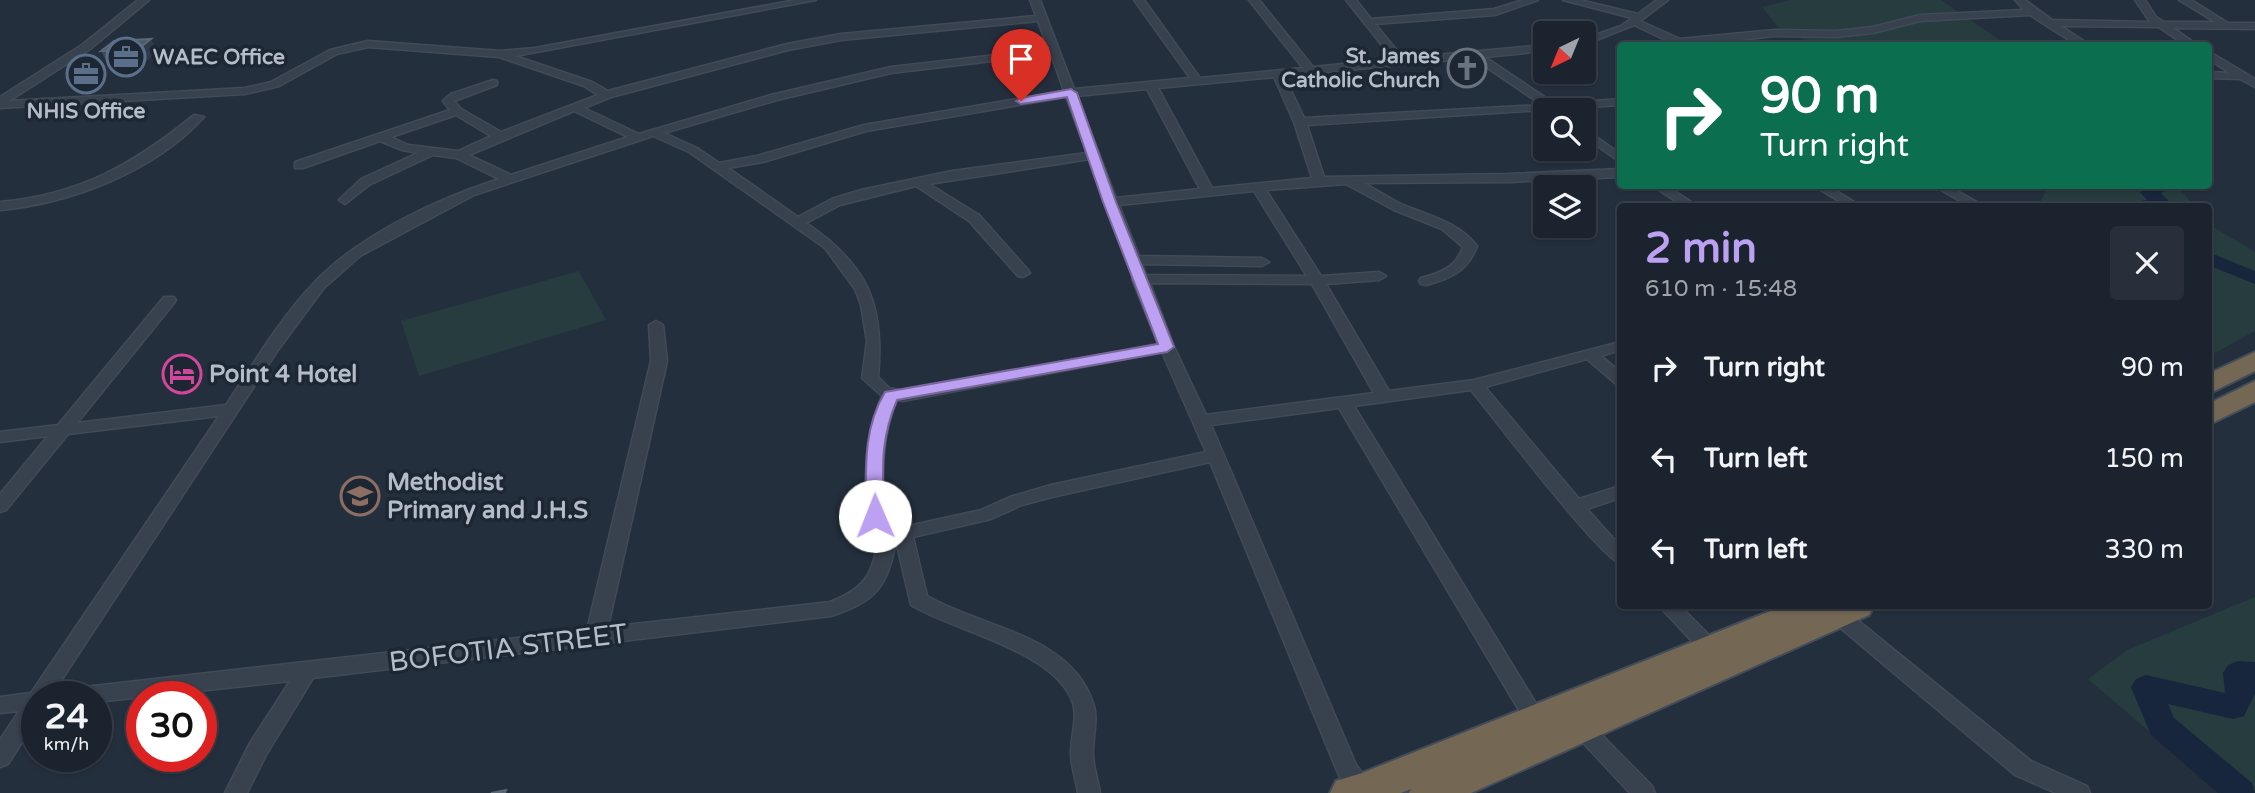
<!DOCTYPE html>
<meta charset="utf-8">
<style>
body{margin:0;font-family:"Varela Round",sans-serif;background:#282f3a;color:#f1f3f6;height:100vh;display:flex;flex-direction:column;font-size:26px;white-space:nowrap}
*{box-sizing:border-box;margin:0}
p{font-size:23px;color:#a0a4aa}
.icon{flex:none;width:38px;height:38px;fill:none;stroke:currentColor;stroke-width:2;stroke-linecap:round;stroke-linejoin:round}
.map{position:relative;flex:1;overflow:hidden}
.drawer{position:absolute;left:1617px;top:203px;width:595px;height:406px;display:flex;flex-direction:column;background:#1b232e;border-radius:7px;box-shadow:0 2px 5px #0004,0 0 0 2px #39404a}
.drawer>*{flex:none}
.banner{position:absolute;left:1617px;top:42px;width:595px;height:147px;border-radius:7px;box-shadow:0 2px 5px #0004,0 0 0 2px #39404a;background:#0b6e4f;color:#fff;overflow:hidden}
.needle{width:46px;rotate:223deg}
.fabs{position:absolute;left:1533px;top:21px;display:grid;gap:14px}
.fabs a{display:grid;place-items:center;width:63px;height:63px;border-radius:7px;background:#1b232e;box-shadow:0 2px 5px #0004,0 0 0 2px #39404a;font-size:35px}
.speed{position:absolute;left:21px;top:681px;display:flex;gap:14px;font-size:35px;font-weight:700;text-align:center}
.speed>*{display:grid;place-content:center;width:91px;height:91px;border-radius:50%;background:#1b232e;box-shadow:0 2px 5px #0004,0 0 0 2px #39404a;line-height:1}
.speed small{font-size:18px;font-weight:400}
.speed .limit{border:10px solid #d22;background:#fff;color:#111}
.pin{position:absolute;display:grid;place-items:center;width:60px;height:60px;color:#fff;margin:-72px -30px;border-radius:50% 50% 50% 0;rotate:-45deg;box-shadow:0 0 7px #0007}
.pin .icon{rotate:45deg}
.me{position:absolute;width:77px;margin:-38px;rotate:359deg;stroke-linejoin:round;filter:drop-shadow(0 0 5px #0008)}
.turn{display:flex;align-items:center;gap:24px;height:147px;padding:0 28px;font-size:32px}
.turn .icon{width:91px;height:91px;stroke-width:2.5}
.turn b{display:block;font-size:49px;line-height:60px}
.round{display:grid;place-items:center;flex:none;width:74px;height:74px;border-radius:7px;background:#282f3a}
.headline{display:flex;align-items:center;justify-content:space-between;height:119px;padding:0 28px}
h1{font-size:42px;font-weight:800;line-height:52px;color:#bca0f2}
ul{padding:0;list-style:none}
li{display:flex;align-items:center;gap:21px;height:91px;padding:0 28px}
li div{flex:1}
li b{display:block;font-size:26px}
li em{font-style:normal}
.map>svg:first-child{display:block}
.green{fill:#263c3f}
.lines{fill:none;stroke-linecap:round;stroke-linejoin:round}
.river{fill:#17263c;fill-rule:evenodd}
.street-casing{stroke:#414a57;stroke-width:3}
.highway-casing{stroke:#434c59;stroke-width:4}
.street{fill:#38414e;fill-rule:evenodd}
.highway{fill:#746855;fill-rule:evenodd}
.wall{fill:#3f4b5c}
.shaded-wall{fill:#2f3b4b}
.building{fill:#4b5868;stroke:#5c6777;stroke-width:2}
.route{fill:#bca0f2;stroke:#7a689d;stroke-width:2}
.labels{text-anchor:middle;stroke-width:7;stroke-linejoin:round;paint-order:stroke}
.far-poi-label{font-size:21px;font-weight:bold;fill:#b4bcc9;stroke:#1d2633;text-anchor:end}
.poi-label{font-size:24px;font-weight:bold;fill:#b4bcc9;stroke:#1d2633;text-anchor:start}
.near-street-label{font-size:28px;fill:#b4bcc9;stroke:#1d2633}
</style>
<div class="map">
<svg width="2255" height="793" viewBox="0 0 2255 793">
<rect width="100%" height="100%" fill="#242f3e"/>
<path class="green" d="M1791 0H1941L2007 45H1815L1777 26 1762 7Z
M2040 186H2177L2194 206H2038L2047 189Z
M2208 224 2255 252V331L2215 353 2209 348Z
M579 271 606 320 419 376 401 321Z
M2255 597V793H2221L2088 679 2127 650Z"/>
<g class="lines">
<path class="river" d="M2149 186H2172L2161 193 2172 204 2170 206H2132L2135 202 2147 200 2140 192Z
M2208 252 2255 271V284L2208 265Z
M2238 661 2255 662V694L2244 716 2233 719 2168 704 2174 718 2252 783 2255 793H2218L2151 735 2131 687 2136 679 2146 675 2225 693 2223 673 2228 665Z"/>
<defs>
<path id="street" d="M138 0H149L90 49 9 101 245 88 271 82 330 50 368 41 500 51 535 48 796 0H816L515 56 592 82 608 91 787 44 841 34 1036 16 1030 0H1040L1074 89 1190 78 1134 0H1144L1200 78 1303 68 1249 0H1259L1313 67 1393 59 1346 0H1356L1371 19 1494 9 1523 0H1538L1495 15 1375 24 1403 58 1545 45V51L1485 57 1555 104 1620 99V105L1307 125 1324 177 1509 174 1620 169V177L1509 182 1364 183C1377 190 1390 199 1403 205 1430 216 1458 222 1477 246 1468 271 1450 279 1426 285L1421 284 1419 281 1421 278C1441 273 1456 267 1463 247L1442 229 1394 210 1346 184 1266 190 1321 276 1379 272 1386 276 1379 280 1326 284 1389 391 1474 380 1620 342V350L1601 356 1620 372V385L1615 383 1587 359 1485 387 1579 499 1620 486V498L1587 509 1620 546V563C1601 559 1492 416 1471 390L1354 406 1543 715 1547 721 1543 727 1536 730 1529 727 1339 408 1211 425 1356 765 1378 793H1353L1340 778 1210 462 1052 497 1022 505 991 519 913 537 927 596C982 628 1070 634 1093 703 1099 719 1092 739 1093 756 1094 769 1098 781 1100 793H1078C1076 781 1072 768 1071 756 1070 739 1078 719 1073 703 1056 651 956 632 911 605L896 541C888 587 875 602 831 616L313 678 266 755 247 793H225L250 743 290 681 96 702V696H66L69 690 76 688 587 630 651 361 649 325 656 321 663 325 667 361 608 627 830 602C870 587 873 570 880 530L866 516C865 474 865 435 882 396L862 378 867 341 861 305 855 289 825 248 689 152 653 136 474 195 360 256 323 289 278 350 51 696H37V719L8 764 0 767V740L19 711 0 713V697L31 693 219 416 68 434 6 510 0 512V494L48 436 0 442V432L58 425 164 297H174L176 300 174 303 77 423 226 405C252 366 281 317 314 283 359 235 437 199 499 179L456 158 433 155 369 185 345 204 339 200 361 179 418 153 402 150 380 141 303 168H295V162L450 110 443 101 451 94 493 80 497 81V85L454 101 461 109 501 132 598 95 584 86 499 57 368 47 337 54 279 86 245 94 0 108V97L82 45ZM1038 21 1048 49 891 67 771 95 639 134 584 108 611 97 788 50 841 40ZM1051 54 1064 91 864 125 757 156 719 163 697 148 664 133 777 100 891 73ZM1473 58 1542 105 1304 118 1284 76ZM1274 77 1294 122 1312 178 1212 188 1158 88ZM1147 89 1200 189 1116 198 1077 96ZM1066 97 1087 153 952 171 861 190 832 199 798 217 728 168 763 162 866 131ZM574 111 628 137 511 175 469 155ZM456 115 491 136 458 151 408 145 391 137ZM1090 159 1133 277 1132 279 1158 344 903 391 889 388 878 377C885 304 867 264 806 223L840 205 916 186 969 221 1018 276 1023 277 1030 273 1028 270 979 215 929 184ZM1254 191 1307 276 1146 275 1142 264 1262 266 1269 262 1262 258 1139 256 1119 205ZM1150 283 1312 284 1374 393 1206 415 1174 347ZM1162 352 1206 452 1051 485 1010 497 981 510 904 527 895 524 884 514C882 475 881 436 897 400L903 401Z
M1563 0H1580L1638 14 1657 0H1668L1640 21 1680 39 1774 30 1836 31 1873 27 1920 15 2024 10 2015 0H2025L2052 20 2150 22 2135 0H2145L2156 17 2164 22H2215L2179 0H2191L2228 23H2255V29L2173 28 2199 46H2186L2159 27 2061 26 2091 46H2078L2030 15 1920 21 1873 33 1836 37 1774 36 1692 46H1678L1634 25 1584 45V39L1621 26 1632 18Z
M2208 51 2255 79V87L2240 79 2208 78V72L2230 73 2208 59Z
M194 115 204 117C154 172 71 203 0 210V202C79 195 134 164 194 115Z
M1584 128 1620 154V162L1584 136Z
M1653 186H1667L1697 206H1683Z
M1814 186H1828L1861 206H1847Z
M1934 186H1948L1984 206H1969Z
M1659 606H1680L1717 643 1720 648 1717 653 1710 656 1703 653Z
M1838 608 1845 610 2031 761 2087 786 2090 793H2056L2015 775 1831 620 1828 615 1831 610Z
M1580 717 1587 720 1652 786 1655 793H1630L1573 732 1569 726 1573 720Z"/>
<path id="highway" d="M2255 352V371L2208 394V374Z
M2255 381V402L2208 425V404Z
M1783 606H1874L1869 615 1471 793H1409L1411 789 1401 793H1330L1336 781 1362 773Z"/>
</defs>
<use href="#street" class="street-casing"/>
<use href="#highway" class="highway-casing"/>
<use href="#street" class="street"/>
<use href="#highway" class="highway"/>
</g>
<path class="wall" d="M114 41 157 51 145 62 108 64 101 51Z"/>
<path class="shaded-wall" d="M151 39 157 51 145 62 138 49Z"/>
<path class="building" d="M151 39 138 49 101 51 114 41Z
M506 790 505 793H491Z"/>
<path class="route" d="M1071 89 1077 93 1116 202 1174 347 1167 352 897 400C879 442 883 472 884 516L882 520H869L866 516C866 472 862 430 885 392L1158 344 1103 202 1067 97 1021 104 1016 101 1021 98Z"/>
<defs>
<symbol id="office-ring" viewBox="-11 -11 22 22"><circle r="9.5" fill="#1d2633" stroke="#5c6f8a" stroke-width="1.5"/><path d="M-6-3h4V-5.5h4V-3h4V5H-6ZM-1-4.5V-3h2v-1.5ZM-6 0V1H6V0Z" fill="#5c6f8a"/></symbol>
<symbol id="church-ring" viewBox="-11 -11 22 22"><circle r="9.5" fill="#1d2633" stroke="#6b7280" stroke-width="1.5"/><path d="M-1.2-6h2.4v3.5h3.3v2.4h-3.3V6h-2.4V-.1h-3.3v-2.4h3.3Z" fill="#6b7280"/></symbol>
<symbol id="hotel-ring" viewBox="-11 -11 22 22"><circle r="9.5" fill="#1d2633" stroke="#d1479c" stroke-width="1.5"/><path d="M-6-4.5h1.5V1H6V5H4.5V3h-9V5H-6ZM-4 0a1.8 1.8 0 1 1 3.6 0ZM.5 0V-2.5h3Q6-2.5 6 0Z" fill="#d1479c"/></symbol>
<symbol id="school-ring" viewBox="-11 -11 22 22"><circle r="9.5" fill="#1d2633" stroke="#8d6e63" stroke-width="1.5"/><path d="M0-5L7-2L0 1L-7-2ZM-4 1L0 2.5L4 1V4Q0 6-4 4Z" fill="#8d6e63"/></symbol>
</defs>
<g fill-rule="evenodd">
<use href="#office-ring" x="104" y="35" width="44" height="44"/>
<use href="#church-ring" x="1445" y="46" width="44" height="44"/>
<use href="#office-ring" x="64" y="52" width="44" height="44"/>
<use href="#hotel-ring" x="160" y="352" width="44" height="44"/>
<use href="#school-ring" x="338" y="474" width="44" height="44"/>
</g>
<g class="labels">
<g class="far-poi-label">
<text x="1440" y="63">St. James<tspan x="1440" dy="24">Catholic Church</tspan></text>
<text x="153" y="64" text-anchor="start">WAEC Office</text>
<text x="86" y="118" text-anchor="middle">NHIS Office</text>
</g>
<g class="poi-label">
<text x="209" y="382">Point 4 Hotel</text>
<text x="387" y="490">Methodist<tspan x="387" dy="28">Primary and J.H.S</tspan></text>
</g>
<g class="near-street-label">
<text transform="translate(508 647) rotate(-7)" y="10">BOFOTIA STREET</text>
</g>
</g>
</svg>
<div class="fabs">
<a><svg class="needle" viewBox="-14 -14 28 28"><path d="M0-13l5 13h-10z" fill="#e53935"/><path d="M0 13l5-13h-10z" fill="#a0a4aa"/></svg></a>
<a><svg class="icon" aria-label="search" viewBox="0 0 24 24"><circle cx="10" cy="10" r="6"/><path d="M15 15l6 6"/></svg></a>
<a><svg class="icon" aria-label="layers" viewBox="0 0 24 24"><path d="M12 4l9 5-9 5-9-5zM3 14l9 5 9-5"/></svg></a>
</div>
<div class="speed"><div>24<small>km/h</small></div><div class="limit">30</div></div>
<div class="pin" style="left:1021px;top:101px;background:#d93025"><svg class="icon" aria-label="arrive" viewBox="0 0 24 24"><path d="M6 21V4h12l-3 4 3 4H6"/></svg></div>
<svg class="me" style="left:875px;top:516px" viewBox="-20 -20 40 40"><circle r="19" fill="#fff"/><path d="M0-13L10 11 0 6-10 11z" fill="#bca0f2"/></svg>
<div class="banner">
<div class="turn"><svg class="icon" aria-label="right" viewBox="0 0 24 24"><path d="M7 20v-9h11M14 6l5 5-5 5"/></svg><div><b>90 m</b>Turn right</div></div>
</div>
<section class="drawer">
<div class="headline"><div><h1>2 min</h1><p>610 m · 15:48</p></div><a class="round"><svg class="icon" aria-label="close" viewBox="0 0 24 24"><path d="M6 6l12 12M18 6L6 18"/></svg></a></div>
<ul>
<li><svg class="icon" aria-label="right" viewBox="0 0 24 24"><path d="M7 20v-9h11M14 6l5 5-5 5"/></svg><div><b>Turn right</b></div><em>90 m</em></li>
<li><svg class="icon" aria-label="left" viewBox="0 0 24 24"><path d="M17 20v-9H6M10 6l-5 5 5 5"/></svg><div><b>Turn left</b></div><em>150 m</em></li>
<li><svg class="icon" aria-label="left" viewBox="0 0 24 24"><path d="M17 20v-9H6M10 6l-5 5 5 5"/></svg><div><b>Turn left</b></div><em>330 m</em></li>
</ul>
</section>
</div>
